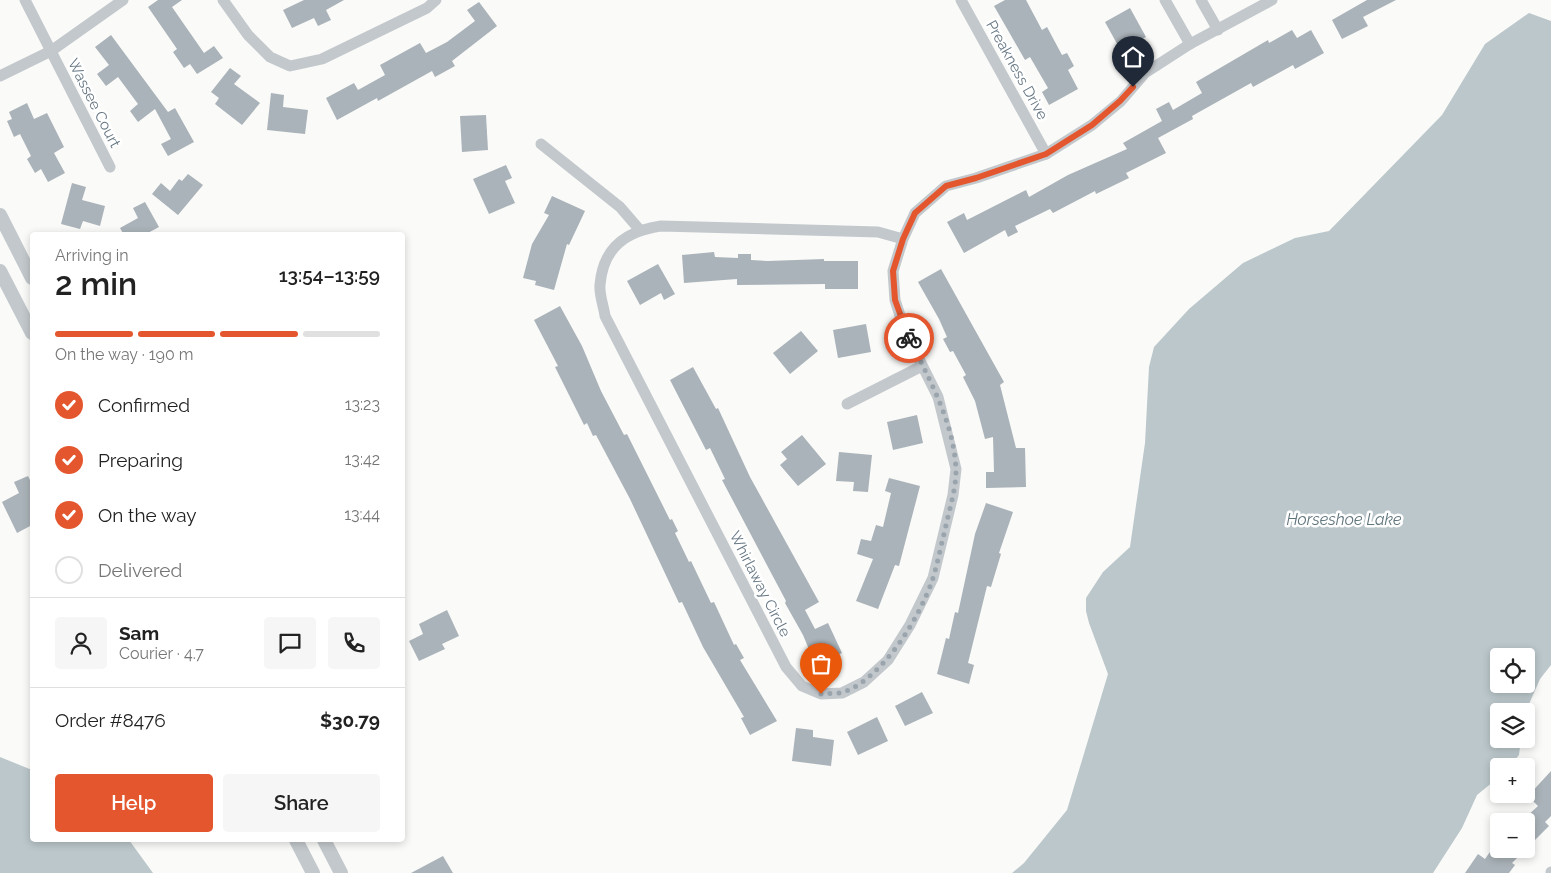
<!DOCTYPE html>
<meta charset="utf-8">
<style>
:root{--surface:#fff;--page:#f6f6f6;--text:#222;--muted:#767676;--line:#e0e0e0;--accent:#e4572e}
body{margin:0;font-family:Raleway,sans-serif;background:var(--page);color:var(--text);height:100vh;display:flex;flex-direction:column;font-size:19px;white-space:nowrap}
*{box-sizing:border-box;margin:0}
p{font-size:16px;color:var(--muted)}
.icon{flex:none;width:28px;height:28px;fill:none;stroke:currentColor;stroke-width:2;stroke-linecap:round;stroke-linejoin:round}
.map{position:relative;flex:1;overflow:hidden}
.side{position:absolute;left:30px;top:232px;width:375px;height:610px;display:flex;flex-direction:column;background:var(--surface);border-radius:5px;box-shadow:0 2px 8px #0003}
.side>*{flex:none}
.controls{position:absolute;left:1490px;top:648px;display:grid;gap:10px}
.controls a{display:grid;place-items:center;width:45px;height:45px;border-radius:5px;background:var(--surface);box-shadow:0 2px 8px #0003;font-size:25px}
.pin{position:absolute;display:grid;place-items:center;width:42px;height:42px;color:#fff;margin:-51px -21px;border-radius:50% 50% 50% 0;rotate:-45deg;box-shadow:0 0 5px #0007}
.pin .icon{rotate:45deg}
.courier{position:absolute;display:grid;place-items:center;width:50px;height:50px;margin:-25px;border:4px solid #e4572e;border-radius:50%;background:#fff;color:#222;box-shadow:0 1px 6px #0007}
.overview em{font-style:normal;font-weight:600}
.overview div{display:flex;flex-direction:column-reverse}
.overview{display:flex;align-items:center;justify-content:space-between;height:85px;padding:0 25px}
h1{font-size:32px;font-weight:600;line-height:38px}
.bar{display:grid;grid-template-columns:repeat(4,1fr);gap:8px 5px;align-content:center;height:60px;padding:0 25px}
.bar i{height:6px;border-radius:4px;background:var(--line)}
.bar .on{background:var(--accent)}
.bar p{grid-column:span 4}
.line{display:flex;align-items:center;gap:12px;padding:0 25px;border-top:1px solid var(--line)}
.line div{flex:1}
.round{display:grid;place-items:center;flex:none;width:52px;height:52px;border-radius:5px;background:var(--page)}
ol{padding:0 25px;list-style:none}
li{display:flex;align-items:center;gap:15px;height:55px}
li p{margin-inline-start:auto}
li .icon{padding:5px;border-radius:50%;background:var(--accent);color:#fff;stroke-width:4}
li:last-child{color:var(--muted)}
li i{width:28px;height:28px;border:2px solid var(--line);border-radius:50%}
.primary-button{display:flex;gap:10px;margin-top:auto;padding:10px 25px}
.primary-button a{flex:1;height:58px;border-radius:5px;background:var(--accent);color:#fff;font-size:20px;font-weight:600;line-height:58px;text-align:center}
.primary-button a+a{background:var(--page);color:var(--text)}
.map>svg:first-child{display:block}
</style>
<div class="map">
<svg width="1551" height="873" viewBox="0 0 1551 873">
<rect width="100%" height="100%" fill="#fafaf8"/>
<g fill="#bbc7cb" fill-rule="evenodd">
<path d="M1529,13L1551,21V665L1540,679L1526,711H1499V739H1521L1519,755L1510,766H1499V777L1477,795L1462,828L1433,873H1012L1024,863L1067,810L1108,674L1089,623L1086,611V598L1103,572L1130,547L1145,443L1149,367L1154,347L1189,309L1243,263L1295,238L1329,231L1442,115L1485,44ZM1499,656H1526V684H1499Z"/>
<path d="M0,757L32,770V840H129L153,873H0Z"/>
</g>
<g fill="#aab3b9">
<path d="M158,0H182L172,7L204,53L214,46L223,58L197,74L190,64L184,68L173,52L177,49L148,7Z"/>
<path d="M304,0H344L326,10L331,20L318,26L314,18L292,28L283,10Z"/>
<path d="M1005,0H1026L1042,30L1047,27L1062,55L1067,53L1074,66L1068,70L1078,89L1049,105L1042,92L1048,88L1030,57L1025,60L994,6Z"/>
<path d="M1367,0H1396L1363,17L1368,26L1342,39L1332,20Z"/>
<path d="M479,2L497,26L452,61L455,66L435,77L432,71L378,101L377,98L337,120L326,98L354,83L358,90L385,75L380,65L420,43L426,53L447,42L475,21L467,10Z"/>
<path d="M1130,8L1146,37L1121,51L1105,22Z"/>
<path d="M1292,30L1297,38L1311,30L1324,53L1295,69L1293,65L1253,87L1251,83L1192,116L1193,119L1158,138L1166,153L1126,173L1129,178L1096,194L1095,191L1053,213L1050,209L1015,226L1018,232L1008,237L1005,230L964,253L947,222L964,213L967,220L1026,190L1029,197L1068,175L1127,149L1123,143L1162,121L1156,109L1169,102L1173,110L1202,93L1196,82L1268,40L1269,43Z"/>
<path d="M111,35L168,112L175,108L194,142L168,156L161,144L171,139L155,109L138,122L130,111L138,104L118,77L106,86L97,74L109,65L95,47Z"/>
<path d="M230,68L241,76L234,84L260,103L242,125L215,104L219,98L211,92Z"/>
<path d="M271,93L284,95L283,107L308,110L305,134L267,130Z"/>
<path d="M27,103L34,119L47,113L64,147L54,153L65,173L48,182L41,169L35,173L27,159L31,156L20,134L14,137L7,121L12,119L9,112Z"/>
<path d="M486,115L488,150L462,152L460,116Z"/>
<path d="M506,165L512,178L505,181L515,203L489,214L473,179Z"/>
<path d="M188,174L203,185L178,215L152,194L161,183L170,191L179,179L182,181Z"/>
<path d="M72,183L86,187L82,200L105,206L100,226L83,221L80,229L61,224Z"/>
<path d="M552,196L585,211L569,245L567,244L554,290L535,285L536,281L523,278L532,244L549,215L544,213Z"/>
<path d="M145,202L159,227L144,235H124L120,228L138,218L133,208Z"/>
<path d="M714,252L715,257L738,258V254H751V260L768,261L824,259V261H858V289H825V284L737,285V279L684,283L682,255Z"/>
<path d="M658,264L675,294L664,300L661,293L640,305L627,281Z"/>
<path d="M941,269L1004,382L1000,385L1016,448H1025L1026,487L986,488V472H994L993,437L985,439L975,401L963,377L966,375L953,351L950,352L943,339L947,337L939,319L918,282Z"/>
<path d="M560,306L582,346L601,391L624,435L627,434L670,520L672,519L678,531L675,533L689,562L691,561L711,603L714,602L734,645L736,644L744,658L740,660L777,721L750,735L741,718L744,717L703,647L682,602L679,603L630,499L596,435L593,436L587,423L584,425L555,367L558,366L534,320Z"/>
<path d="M866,324L871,352L838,358L833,330Z"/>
<path d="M801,331L818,351L790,374L773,353Z"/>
<path d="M693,367L716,409L718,408L750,477L819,602L805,610L815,629L828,623L842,653L816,666L803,635L785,603L786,601L722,480L725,479L710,448L706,450L670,380Z"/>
<path d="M917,415L923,443L893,450L887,422Z"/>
<path d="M802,435L826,464L798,486L780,465L787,459L781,452Z"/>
<path d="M839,452L872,455L868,492L853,491L854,482L836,481Z"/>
<path d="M28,476L32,484V525L17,533L2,502L19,493L14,482Z"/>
<path d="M889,478L920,486L899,566L895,565L878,609L856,601L873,559L857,554L861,539L871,541L876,525L883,527L891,493L885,491Z"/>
<path d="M986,503L1013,512L999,553L1001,554L991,587L987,586L968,663L974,665L969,684L937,674L946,638L949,639L955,612L958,613L975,534Z"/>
<path d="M447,610L459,636L442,644L445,649L419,661L409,641L423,634L419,624Z"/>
<path d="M922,692L933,713L905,726L895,706Z"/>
<path d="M877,717L888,741L858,755L847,732Z"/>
<path d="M796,728L813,730V737L834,740L831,766L792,761Z"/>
<path d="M1551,771V816L1545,822L1549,826L1512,863L1515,865L1509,873H1465L1478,854L1485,859L1492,849H1526V817L1538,806L1528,796Z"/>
<path d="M443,856L453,873H411Z"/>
</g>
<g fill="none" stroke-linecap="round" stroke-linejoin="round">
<g stroke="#c3c8cc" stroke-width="11">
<path d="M25,0L110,167"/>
<path d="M223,0L248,35L270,57L290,66L322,59L427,8L436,0"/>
<path d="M961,0L1046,154"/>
<path d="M1165,0L1190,44"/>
<path d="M1201,0L1218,30"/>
<path d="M0,76L51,51L123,0"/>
<path d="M541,144L620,207L639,229"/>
<path d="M903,239L878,232L661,226C626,231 603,247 600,285C599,295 604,307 605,316L786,667L802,686L821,694L842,693L864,682L888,660L910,625L933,578L953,495L956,469L938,397L905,331L895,300L893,271L903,239L915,213L946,186L976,178L1046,154L1092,125L1121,101L1145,73L1190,44L1272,0"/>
<path d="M847,404L922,366"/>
<path d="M1551,873V872"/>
</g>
<g stroke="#c3c8cc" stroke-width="14">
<path d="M0,215L32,278"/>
<path d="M0,271L32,333"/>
<path d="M296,840L313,873"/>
<path d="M324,840L341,873"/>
</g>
</g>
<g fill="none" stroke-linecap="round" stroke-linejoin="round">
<path stroke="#99a4ac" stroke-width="5" stroke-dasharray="0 9" d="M821,694C828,693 837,694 844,692C884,677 920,617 933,578C938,562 941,545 945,530C949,510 956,490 956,470C954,422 929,379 909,338"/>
<path stroke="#e4572e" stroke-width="6" d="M909,338L895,300L893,271L903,239L915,213L946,186L976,178L1046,154L1092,125L1120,101L1133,87"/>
</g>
<g text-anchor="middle" stroke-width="5" stroke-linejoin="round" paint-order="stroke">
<g font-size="15" fill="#657683" stroke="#fff">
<text transform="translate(1017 70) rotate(61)" y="5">Preakness Drive</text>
<text transform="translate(94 103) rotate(63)" y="5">Wassee Court</text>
<text transform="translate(760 584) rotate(63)" y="5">Whirlaway Circle</text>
</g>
<g font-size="16" font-style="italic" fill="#60757c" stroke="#fff">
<text x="1344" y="525">Horseshoe Lake</text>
</g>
</g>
</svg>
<div class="controls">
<a><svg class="icon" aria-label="locate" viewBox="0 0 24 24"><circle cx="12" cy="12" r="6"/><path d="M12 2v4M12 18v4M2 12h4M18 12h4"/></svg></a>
<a><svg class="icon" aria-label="layers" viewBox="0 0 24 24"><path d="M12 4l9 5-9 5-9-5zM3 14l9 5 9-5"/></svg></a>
<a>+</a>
<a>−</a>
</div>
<div class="pin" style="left:821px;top:694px;background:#ea580c"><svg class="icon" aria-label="bag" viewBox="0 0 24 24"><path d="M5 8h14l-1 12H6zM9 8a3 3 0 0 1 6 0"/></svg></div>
<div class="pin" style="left:1133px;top:87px;background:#1f2937"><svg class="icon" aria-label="home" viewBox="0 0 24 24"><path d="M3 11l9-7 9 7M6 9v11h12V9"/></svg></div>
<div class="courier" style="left:909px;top:338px"><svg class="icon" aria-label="bike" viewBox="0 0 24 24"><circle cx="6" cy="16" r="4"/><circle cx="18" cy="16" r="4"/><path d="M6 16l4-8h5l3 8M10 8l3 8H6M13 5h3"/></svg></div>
<section class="side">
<div class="overview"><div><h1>2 min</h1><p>Arriving in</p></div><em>13:54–13:59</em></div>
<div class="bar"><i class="on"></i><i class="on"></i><i class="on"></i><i></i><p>On the way · 190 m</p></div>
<ol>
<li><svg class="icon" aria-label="check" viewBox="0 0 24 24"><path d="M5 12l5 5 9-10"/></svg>Confirmed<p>13:23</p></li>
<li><svg class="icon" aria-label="check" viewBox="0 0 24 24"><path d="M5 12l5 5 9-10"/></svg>Preparing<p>13:42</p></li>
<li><svg class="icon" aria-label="check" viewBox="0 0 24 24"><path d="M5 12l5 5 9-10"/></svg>On the way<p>13:44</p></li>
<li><i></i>Delivered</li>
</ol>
<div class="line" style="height:90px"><a class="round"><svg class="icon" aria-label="person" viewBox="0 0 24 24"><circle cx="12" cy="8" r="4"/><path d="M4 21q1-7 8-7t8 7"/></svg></a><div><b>Sam</b><p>Courier · 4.7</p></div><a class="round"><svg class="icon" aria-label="chat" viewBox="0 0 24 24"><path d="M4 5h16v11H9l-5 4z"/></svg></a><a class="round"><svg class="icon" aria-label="phone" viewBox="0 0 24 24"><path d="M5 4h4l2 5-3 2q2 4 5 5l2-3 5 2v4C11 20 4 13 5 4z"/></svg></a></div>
<div class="line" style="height:65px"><div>Order #8476</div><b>$30.79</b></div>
<div class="primary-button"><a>Help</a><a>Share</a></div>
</section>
</div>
